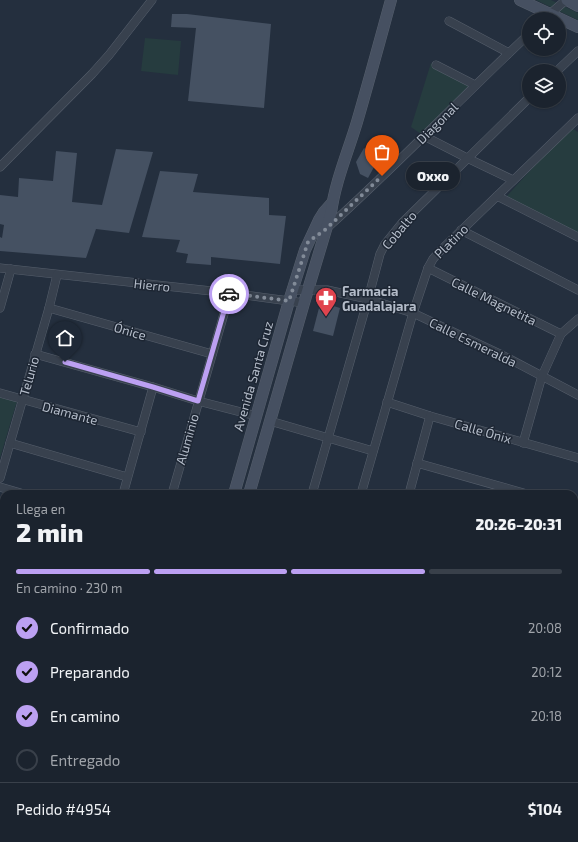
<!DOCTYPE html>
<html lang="es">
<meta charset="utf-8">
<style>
:root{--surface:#1b232e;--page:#242b36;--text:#f1f3f6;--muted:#a0a4aa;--line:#39404a;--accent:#bca0f2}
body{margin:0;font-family:"Exo 2",sans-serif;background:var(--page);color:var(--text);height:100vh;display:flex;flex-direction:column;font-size:15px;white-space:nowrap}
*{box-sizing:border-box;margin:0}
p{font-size:13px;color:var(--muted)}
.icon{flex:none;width:22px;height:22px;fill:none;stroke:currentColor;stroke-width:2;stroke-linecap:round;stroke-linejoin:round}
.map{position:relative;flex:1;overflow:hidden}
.sheet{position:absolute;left:0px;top:490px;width:578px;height:352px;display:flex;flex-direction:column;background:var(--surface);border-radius:12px 12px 0 0;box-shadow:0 1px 3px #0004,0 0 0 1px var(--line)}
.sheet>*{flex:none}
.tools{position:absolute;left:522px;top:12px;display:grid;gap:8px}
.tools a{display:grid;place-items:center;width:44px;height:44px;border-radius:50%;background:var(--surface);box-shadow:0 1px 3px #0004,0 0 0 1px var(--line);font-size:20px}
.pin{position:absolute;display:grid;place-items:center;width:34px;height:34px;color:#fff;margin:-41px -17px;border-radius:50% 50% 50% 0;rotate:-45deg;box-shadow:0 0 4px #0007}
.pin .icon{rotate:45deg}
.courier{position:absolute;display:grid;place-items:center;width:40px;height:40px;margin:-20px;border:3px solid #bca0f2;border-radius:50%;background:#fff;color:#222;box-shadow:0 1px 5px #0007}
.bubble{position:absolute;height:28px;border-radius:14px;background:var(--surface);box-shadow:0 1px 3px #0004,0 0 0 1px var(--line);font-size:13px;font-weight:800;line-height:28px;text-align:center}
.summary em{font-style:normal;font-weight:800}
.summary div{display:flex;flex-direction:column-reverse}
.summary{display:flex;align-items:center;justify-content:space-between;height:68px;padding:0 16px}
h1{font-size:26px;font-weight:800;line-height:30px}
.bar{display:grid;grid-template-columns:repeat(4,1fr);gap:6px 4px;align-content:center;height:48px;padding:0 16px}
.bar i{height:5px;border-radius:3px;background:var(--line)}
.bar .selected{background:var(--accent)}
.bar p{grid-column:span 4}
.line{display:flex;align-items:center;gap:10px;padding:0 16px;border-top:1px solid var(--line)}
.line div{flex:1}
ol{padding:0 16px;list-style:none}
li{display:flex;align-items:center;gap:12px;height:44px}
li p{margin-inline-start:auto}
li .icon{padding:4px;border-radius:50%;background:var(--accent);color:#111;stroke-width:4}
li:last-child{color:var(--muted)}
li i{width:22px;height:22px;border:2px solid var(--line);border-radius:50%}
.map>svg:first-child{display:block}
</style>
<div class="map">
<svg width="578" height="842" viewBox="0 0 578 842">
<rect width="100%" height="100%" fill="#242f3e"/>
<g fill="#263c3f">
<path d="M536,0H551L578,13V20Z"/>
<path d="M145,38L181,41L178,75L141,71Z"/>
<path d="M431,63L475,85L424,136L411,127Z"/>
<path d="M570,127L578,132V233L506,197Z"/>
<path d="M0,396L17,401L0,458Z"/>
</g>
<g fill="#455162">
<path d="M172,14H187L271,24L264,108L188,101L196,28L171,27Z"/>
<path d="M364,148L379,158L368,178L360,174L356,162Z"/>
<path d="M116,149L153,152L129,233L96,229L86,258L0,251V237L2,238L4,225L0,224V195L18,197L19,178L53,181L56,151L77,153L72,202L102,205Z"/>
<path d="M160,171L198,174L193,192L269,198V215L286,216L280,264L211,257V265L186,263L188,254L176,252L180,240L142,237Z"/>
<path d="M327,304L340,308L333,336L313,331L319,308Z"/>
</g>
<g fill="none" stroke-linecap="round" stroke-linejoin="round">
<g stroke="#565f6c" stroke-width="9">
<g id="street">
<path d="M544,19L566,0"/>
<path d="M449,21L509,53"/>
<path d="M436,65L475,85"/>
<path d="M557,71L578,51"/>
<path d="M424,136L467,158L513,180"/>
<path d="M0,167L92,74L109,55L152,0"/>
<path d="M497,196L578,237"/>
<path d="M326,229C396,166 461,98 529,34"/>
<path d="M461,230L578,290"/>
<path d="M0,268L230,293L304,303"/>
<path d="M428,268L561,334"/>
<path d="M293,290H327L368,299L413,313L500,354L578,395"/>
<path d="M0,308L11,269"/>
<path d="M49,308L212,354"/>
<path d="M35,354L153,387L198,401L256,416"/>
<path d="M0,393L141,432"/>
<path d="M387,402L430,416L578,458"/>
<path d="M270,421L373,451"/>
<path d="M10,443L127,477"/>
<path d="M523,443L542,376L561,334L578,319"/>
<path d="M417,463L527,494"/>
<path d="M0,478L49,308L57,275"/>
<path d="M0,487L24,494"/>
<path d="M123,494L153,387"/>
<path d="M172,494L230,293"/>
<path d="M312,494L368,299L380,254L385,244L402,223L529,98"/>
<path d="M361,494L413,313L428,268L433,259L439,252L578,118"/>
<path d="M409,494L430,416"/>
<path d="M574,507L578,508"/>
<path d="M0,535L4,536"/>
<path d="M574,556L578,557"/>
<path d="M0,578L4,577"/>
<path d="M574,604L578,605"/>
<path d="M0,627L4,626"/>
<path d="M574,650L578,651"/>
<path d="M0,676L4,675"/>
<path d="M574,688L578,687"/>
<path d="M0,724L4,723"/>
<path d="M0,839L11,842"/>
<path d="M26,842L27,838"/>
<path d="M74,842L75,838"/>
</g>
</g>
<g stroke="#565f6c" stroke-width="12">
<g id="secondary">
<path d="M520,0L578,27"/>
<path d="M567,0L578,6"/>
<path d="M234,494L289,301L305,250L319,220L324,212L332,203"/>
<path d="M249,494L304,303L331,213C335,182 348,152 357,122C369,81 380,40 391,0"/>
<path d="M135,842L136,838"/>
<path d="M151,842L152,838"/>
</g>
</g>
<use href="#street" stroke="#38414e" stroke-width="8"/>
<use href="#secondary" stroke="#465061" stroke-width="11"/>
</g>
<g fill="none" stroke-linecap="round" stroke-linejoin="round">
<path stroke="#828b98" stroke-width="4" stroke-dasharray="0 7.2" d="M229,294L230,293L289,301L308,242L326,229L382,176"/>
<path stroke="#bca0f2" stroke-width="5" d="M65,362L153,387L198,401L229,294"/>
</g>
<defs>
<g id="pharmacy-pin" transform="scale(1.15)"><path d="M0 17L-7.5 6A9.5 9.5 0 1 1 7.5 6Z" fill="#e0444e" stroke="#1d2633"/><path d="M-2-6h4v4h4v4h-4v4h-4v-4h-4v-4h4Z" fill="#fff"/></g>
</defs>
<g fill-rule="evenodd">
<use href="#pharmacy-pin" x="326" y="298"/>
</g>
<g text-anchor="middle" stroke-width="3" stroke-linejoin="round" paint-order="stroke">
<g font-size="13" fill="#b4bcc9" stroke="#1d2633">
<text transform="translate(437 123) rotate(-45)" y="5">Diagonal</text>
<text transform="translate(399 230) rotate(-50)" y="5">Cobalto</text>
<text transform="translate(451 241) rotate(-45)" y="5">Platino</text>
<text transform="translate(152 285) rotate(6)" y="5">Hierro</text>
<text transform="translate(494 301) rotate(26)" y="5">Calle Magnetita</text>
<text transform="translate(130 331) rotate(16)" y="5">Ónice</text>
<text transform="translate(473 342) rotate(26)" y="5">Calle Esmeralda</text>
<text transform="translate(29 376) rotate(-74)" y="5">Telurio</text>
<text transform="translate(253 376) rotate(-74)" y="5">Avenida Santa Cruz</text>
<text transform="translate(70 413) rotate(15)" y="5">Diamante</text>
<text transform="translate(483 431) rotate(16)" y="5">Calle Ónix</text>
<text transform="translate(187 439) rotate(-74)" y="5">Aluminio</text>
</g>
<g font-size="13" font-weight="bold" fill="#b4bcc9" stroke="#1d2633" text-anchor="start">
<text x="342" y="296">Farmacia<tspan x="342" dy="15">Guadalajara</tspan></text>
</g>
</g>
</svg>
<div class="tools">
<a><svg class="icon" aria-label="locate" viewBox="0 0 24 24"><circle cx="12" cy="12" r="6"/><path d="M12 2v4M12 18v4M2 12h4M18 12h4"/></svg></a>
<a><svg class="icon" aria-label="layers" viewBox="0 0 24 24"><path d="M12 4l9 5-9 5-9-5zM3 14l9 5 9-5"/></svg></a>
</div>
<div class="pin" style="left:382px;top:176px;background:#ea580c"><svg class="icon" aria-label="bag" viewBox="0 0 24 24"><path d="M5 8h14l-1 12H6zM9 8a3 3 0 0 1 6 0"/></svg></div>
<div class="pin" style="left:65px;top:362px;background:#1f2937"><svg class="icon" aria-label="home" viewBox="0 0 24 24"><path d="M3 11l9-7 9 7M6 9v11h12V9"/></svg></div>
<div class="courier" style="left:229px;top:294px"><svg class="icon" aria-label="car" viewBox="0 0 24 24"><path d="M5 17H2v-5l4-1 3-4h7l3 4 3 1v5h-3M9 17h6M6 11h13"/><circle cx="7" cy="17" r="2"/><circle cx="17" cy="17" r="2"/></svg></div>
<div class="bubble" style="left:406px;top:162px;width:54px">Oxxo</div>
<section class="sheet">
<div class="summary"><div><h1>2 min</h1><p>Llega en</p></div><em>20:26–20:31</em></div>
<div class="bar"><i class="selected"></i><i class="selected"></i><i class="selected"></i><i></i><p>En camino · 230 m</p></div>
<ol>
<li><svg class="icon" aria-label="check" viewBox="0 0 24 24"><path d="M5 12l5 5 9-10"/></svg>Confirmado<p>20:08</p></li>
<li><svg class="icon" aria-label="check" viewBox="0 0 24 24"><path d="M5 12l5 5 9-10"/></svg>Preparando<p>20:12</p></li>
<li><svg class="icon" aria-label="check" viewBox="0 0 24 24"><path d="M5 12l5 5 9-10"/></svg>En camino<p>20:18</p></li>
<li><i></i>Entregado</li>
</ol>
<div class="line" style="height:52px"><div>Pedido #4954</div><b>$104</b></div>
</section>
</div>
